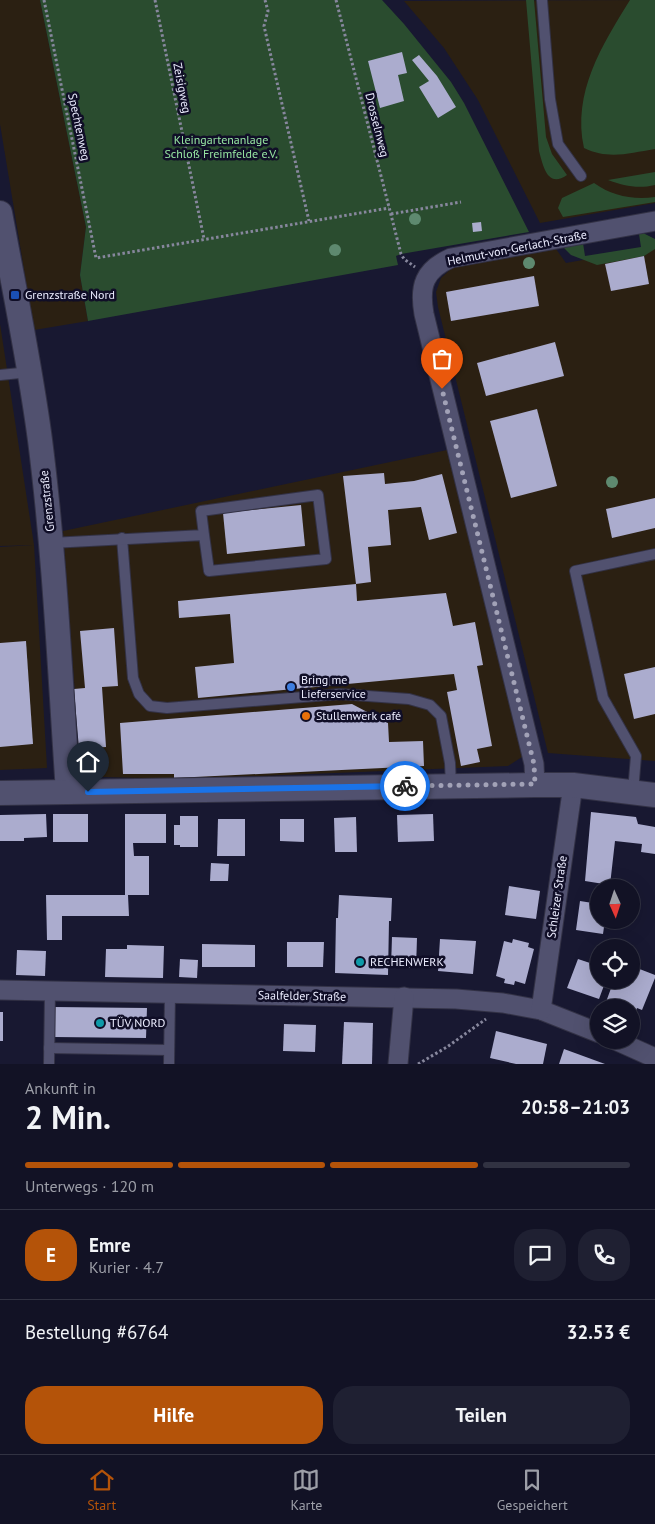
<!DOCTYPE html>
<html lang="de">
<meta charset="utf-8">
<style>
:root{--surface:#121225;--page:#1f2032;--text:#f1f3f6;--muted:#9c9ea7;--line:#313242;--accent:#b45309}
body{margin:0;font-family:"PT Sans",sans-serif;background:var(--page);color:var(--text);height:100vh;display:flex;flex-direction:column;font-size:19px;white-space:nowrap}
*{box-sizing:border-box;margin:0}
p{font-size:16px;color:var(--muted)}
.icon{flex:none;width:28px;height:28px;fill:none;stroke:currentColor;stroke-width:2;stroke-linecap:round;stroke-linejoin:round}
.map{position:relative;height:1064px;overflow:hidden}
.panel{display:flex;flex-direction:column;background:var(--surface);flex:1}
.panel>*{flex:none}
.needle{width:32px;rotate:177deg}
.fabs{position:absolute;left:590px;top:879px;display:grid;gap:10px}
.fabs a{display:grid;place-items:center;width:50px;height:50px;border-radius:50%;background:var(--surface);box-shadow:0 5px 20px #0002,0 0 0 1px var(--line);font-size:25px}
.pin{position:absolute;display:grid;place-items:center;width:42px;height:42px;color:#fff;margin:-51px -21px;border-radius:50% 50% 50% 0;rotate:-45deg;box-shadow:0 0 5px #0007}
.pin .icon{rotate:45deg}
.courier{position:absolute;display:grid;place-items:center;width:50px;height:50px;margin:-25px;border:4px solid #1a73e8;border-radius:50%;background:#fff;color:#222;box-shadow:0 1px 6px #0007}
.summary em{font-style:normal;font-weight:800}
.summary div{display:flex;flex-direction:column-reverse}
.summary{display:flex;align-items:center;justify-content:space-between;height:85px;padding:0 25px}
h1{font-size:32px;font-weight:800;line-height:38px}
.bar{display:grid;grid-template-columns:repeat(4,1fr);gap:8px 5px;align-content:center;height:60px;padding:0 25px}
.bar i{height:6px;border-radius:4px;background:var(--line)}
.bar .on{background:var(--accent)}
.bar p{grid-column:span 4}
.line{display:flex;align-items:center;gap:12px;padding:0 25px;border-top:1px solid var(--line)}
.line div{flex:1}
.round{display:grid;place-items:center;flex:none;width:52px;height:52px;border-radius:20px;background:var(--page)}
.cta{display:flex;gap:10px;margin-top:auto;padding:10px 25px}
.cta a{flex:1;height:58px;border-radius:20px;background:var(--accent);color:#fff;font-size:20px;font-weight:800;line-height:58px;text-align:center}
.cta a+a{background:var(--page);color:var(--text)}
.dock{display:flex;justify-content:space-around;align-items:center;height:70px;border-top:1px solid var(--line);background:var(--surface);font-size:14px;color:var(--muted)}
.dock a{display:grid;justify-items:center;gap:2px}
.dock .on{color:var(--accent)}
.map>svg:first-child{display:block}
</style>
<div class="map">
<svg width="655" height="1064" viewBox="0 0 655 1064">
<rect width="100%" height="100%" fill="#181831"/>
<g fill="#2b2012">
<path d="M0,0H40L86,227L80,275L88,321L34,330L0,124Z"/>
<path d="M655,0V203L540,223L478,100L444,48L404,1Z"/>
<path d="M655,247V761L548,753L438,307L436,292L441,278L454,266L556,249L566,263Z"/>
<path d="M0,324L34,545L0,546Z"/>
<path d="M447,450L525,755L508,766L184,779L102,777L95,776L84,768L80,762L63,531Z"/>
<path d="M34,545L47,768L0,770V547Z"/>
</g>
<g fill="#2a4c2f">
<path d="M40,0H382L404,24L451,82L464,103L529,232L401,254L396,256L398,265L88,321L80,275L86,227Z"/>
<path d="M526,0H534L546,137L552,154L567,175C547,189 543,165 539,151Z"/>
<path d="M630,0H655V149C629,153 609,160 584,148C572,93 602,45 630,0Z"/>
<path d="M655,172V185C638,189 624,186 608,180Z"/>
<path d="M594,183C612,196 633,200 655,197V202L563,217L558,208L562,198Z"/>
<path d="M643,233L655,239V249L644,256L597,265L571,255L563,247L583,243L585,256L641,247L639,234Z"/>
</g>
<g fill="#abacce">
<path d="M402,52L407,73L398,75L404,101L380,108L368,61Z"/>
<path d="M419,55L437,76L456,107L438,118L419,87L429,81L412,60Z"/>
<path d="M481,222L482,231L473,232L472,223Z"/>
<path d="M644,256L649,284L611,291L605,264Z"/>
<path d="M534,276L539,306L451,321L446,292Z"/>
<path d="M555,342L564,376L486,396L477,363Z"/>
<path d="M537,409L557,486L511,498L490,421Z"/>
<path d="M384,473L385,484L414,481L442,474L457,533L429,540L421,507L388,510L391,545L368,547L371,582L356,584L343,476Z"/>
<path d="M655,498V528L612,538L606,509Z"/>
<path d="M301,505L305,546L227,554L223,513Z"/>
<path d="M356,584L357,601L446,593L453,626L475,622L483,665L477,666L492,746L477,749L480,762L461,766L447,692L457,690L454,674L198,698L195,667L234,663L230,614L179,618L178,601Z"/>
<path d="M114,628L118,686L102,687L106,747L79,749L74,689L85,688L80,631Z"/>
<path d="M26,641L33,744L0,747V643Z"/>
<path d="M655,667V714L634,719L624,674Z"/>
<path d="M352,704L388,723L389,742L423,741L424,766L174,778V774H123L120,723Z"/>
<path d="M591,812L636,817L638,824L655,827V854L641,852L642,844L615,841L610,885L585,881Z"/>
<path d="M46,814L47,837L24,838V841H0V815Z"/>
<rect x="53" y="814" width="35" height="28"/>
<path d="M125,814H166V843H133L134,856H149V895H128L129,916H62V940H47L46,895H125Z"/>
<path d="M433,814L434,841L398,842L397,815Z"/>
<path d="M180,816H198V847H180V845H174V825H180Z"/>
<path d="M356,817L357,852H335L334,818Z"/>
<path d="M218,819H245V856H217Z"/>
<path d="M280,819H304V842L280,841Z"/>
<path d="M211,863L229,864L228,881H210Z"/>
<path d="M509,886L540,891L536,919L505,915Z"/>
<path d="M339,895L392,898L391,921H389L388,975L335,973L336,918H338Z"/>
<path d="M580,901L599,904V920H605L603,934L576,930Z"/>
<path d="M392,937L417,938L416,968L391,967Z"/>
<path d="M440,939L476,941L473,974L438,971Z"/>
<path d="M513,939L529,943L528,947L534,949L525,984L515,981L514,985L504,983L505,979L496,976L504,941L512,943Z"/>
<path d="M287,942H324L323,967H287Z"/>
<path d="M202,944L255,945V967H202Z"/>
<path d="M127,945L164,946L163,978L105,977L106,949H127Z"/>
<path d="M17,950L46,951L45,976L16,975Z"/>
<path d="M180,959L198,960L197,978L179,977Z"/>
<path d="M578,959L599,966V980H606L599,999L567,988Z"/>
<path d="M637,968L655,975V978L642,1010L637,1008L634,1017L631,1015V1008H616V1006L606,1002L614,980H632Z"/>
<path d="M54,1007L147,1008L146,1038L54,1037Z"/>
<rect x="0" y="1012" width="3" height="29"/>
<path d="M344,1022L373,1023L372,1064H342Z"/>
<path d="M284,1024L316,1025L315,1052L283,1051Z"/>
<path d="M496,1031L547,1044L543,1064H516L490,1058Z"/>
<path d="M564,1049L605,1064H559Z"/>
</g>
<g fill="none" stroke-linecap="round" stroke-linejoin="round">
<g stroke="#333246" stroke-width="12">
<g id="service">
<path d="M542,0L550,99L558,144L581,176"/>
<path d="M0,375L30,372"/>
<path d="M122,538L133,678L139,694L150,706L167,708L340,694L409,699L430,705L441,716L450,763L451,786"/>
<path d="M51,543L204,535L209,571L326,559L318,495L201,511L204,535"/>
<path d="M633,792L636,756L603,698L575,571L655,554"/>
<path d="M49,1048L169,1050"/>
<path d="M49,1064L50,991"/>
<path d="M169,1064L170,993"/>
</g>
</g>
<g stroke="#333246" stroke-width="21">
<g id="minor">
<path d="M535,785L534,764L424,314C419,286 424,270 451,258L655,221"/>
<path d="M0,990L456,999L503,1003L541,1010L599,1033"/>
<path d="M541,1010L573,785"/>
<path d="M615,1040L655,1058"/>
<path d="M398,1064L404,997"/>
</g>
</g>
<g stroke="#333246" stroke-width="26">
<g id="tertiary">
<path d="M0,213C14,288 30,364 40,440C55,557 60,675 68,792"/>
<path d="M0,793L535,785H573L655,795"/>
</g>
</g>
<g stroke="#87879d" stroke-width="3" stroke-dasharray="2.5 2.5" stroke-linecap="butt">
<path d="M44,0L96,258L389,208"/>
<path d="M155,0L204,239"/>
<path d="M265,0L268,11L264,26L309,221"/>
<path d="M336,0L401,254L404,259L415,267"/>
<path d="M391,214L461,202"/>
<path d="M418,1064L447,1047L486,1019"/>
</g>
<use href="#service" stroke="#51516f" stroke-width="10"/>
<use href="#minor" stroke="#51516f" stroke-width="19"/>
<use href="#tertiary" stroke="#51516f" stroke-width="24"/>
</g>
<g fill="#5e896f">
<circle cx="415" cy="219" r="6"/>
<circle cx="335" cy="250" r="6"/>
<circle cx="529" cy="263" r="6"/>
<circle cx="456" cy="354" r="6"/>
<circle cx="612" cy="482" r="6"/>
</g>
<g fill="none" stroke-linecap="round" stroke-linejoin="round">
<path stroke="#a2a2b7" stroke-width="5" stroke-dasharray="0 9" d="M405,786L535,784L534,764L442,389"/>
<path stroke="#1a73e8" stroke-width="6" d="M88,792L405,786"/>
</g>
<rect fill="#1a4fb4" stroke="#100e27" stroke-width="2" x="10" y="290" width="10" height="10" rx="2.5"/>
<circle fill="#3f7fe0" stroke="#100e27" stroke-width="2" cx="291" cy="687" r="5"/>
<circle fill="#e8710a" stroke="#100e27" stroke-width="2" cx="306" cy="716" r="5"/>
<g fill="#0f9aa8" stroke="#100e27" stroke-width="2">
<circle cx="360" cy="962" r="5"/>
<circle cx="100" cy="1023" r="5"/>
</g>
<g text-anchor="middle" stroke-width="5" stroke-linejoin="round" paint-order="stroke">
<g font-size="12" fill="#ecedff" stroke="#100e27">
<text transform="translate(182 88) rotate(79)" y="4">Zeisigweg</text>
<text transform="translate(377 125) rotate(76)" y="4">Drosselnweg</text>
<text transform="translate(79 127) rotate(78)" y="4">Spechtenweg</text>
<text transform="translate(517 248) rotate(-11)" y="4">Helmut-von-Gerlach-Straße</text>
<text transform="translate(47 501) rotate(-96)" y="4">Grenzstraße</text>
<text transform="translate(557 897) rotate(-82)" y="4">Schleizer Straße</text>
<text transform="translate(302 996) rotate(1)" y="4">Saalfelder Straße</text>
</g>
<g font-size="12" fill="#97e6a2" stroke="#100e27">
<text x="221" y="144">Kleingartenanlage<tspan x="221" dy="14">Schloß Freimfelde e.V.</tspan></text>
</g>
<g font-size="12" fill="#ecedff" stroke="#100e27" text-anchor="start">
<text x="25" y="299">Grenzstraße Nord</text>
<text x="301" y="684">Bring me<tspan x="301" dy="14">Lieferservice</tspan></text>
<text x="316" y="720">Stullenwerk café</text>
<text x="370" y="966">RECHENWERK</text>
<text x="110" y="1027">TÜV NORD</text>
</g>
</g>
</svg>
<div class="fabs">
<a><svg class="needle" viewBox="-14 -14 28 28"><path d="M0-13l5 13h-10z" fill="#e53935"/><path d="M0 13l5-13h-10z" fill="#9c9ea7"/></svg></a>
<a><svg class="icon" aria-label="locate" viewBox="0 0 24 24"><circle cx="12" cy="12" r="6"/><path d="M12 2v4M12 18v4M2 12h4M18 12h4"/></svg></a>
<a><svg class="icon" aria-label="layers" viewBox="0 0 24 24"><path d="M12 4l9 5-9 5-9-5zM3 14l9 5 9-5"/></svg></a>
</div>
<div class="pin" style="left:442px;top:389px;background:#ea580c"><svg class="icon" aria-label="bag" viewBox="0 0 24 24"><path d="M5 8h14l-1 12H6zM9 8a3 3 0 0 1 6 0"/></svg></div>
<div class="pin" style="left:88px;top:792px;background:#1f2937"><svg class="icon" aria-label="home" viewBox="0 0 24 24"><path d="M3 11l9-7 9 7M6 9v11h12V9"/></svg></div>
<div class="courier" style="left:405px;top:786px"><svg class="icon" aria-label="bike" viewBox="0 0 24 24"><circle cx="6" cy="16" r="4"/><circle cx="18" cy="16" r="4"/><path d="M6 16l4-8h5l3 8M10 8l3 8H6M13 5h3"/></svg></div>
</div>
<section class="panel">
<div class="summary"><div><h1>2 Min.</h1><p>Ankunft in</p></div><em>20:58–21:03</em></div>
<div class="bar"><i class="on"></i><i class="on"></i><i class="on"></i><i></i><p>Unterwegs · 120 m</p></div>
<div class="line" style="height:90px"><b class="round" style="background:var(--accent);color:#fff">E</b><div><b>Emre</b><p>Kurier · 4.7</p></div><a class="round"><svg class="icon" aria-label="chat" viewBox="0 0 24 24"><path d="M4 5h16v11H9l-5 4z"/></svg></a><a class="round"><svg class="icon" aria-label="phone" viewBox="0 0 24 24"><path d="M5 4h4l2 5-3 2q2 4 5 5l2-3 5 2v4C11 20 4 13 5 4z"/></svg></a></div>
<div class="line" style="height:65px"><div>Bestellung #6764</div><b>32.53 €</b></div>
<div class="cta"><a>Hilfe</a><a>Teilen</a></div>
</section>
<nav class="dock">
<a class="on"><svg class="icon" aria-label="home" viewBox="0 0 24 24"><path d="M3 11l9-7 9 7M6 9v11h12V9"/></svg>Start</a>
<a><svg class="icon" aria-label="map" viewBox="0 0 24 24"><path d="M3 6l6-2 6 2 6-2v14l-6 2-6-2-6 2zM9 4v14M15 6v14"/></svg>Karte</a>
<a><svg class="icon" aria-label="saved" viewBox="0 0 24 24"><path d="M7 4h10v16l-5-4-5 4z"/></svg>Gespeichert</a>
</nav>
